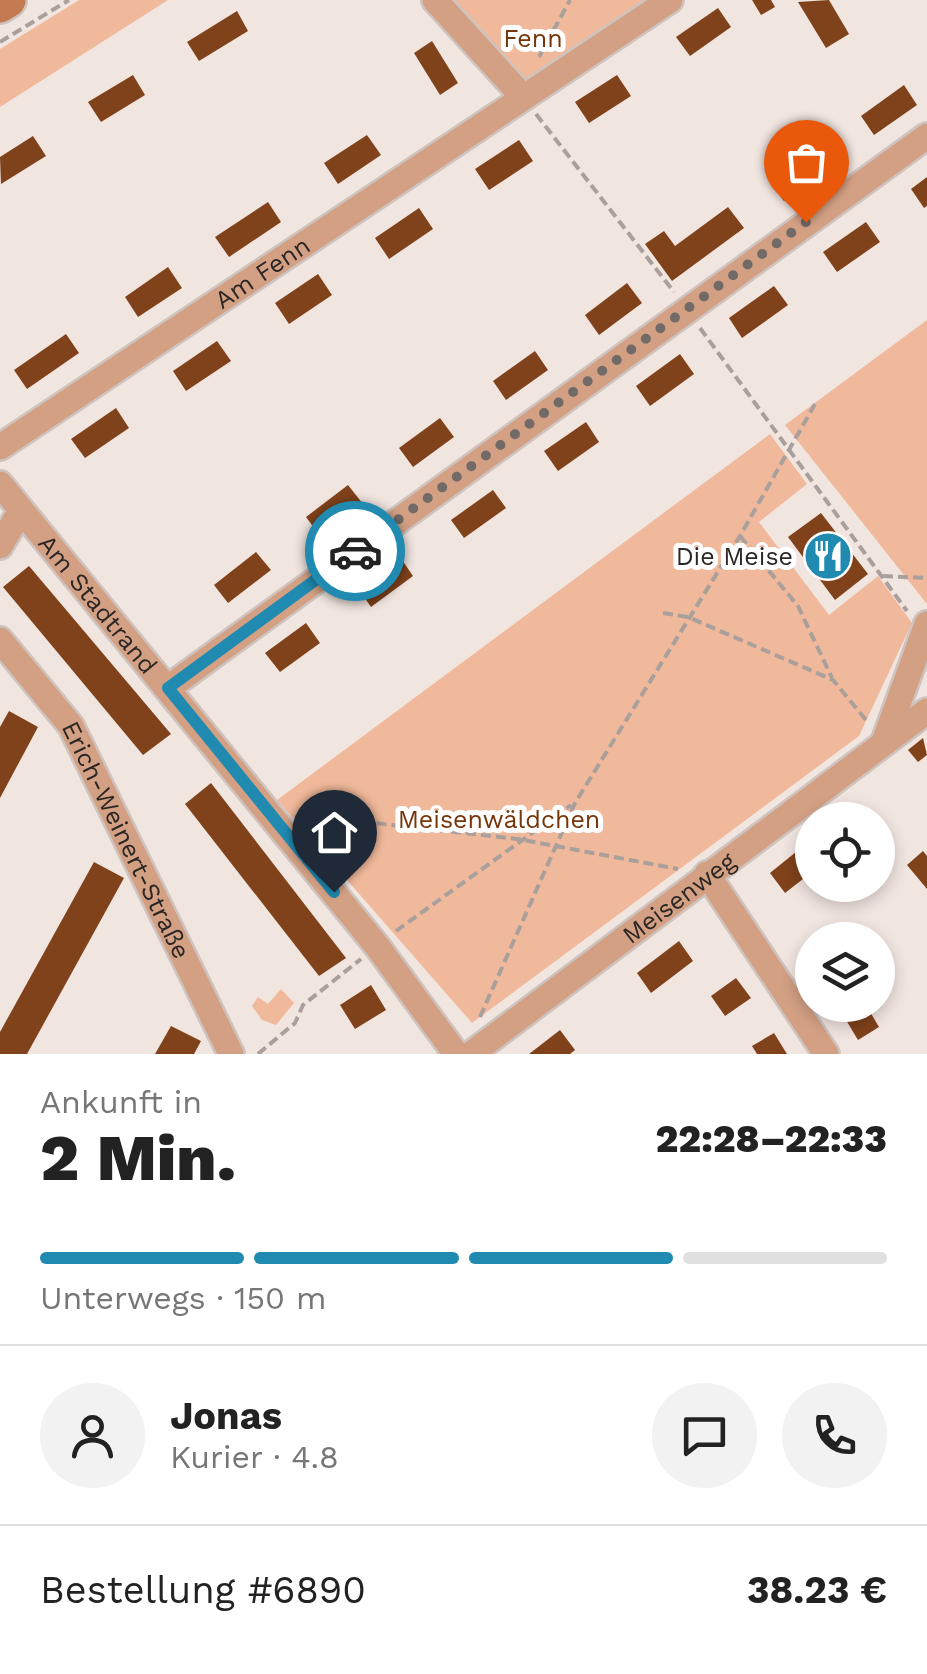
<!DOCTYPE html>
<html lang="de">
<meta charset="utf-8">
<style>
:root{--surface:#fff;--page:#f2f2f2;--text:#222;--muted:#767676;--line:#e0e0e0;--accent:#208ab1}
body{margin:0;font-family:"Work Sans",sans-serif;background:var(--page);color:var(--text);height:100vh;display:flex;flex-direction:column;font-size:38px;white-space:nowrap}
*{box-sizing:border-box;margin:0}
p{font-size:32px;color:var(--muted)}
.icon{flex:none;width:55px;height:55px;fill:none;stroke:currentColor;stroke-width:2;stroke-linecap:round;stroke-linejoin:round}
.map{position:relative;height:1054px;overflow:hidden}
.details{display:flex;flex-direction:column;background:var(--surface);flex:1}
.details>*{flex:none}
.tools{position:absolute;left:795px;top:802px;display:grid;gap:20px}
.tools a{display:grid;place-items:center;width:100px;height:100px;border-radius:50%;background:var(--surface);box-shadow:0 5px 15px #0003;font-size:50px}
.pin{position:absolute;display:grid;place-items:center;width:85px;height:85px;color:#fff;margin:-102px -42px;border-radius:50% 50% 50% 0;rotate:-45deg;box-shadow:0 0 10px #0007}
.pin .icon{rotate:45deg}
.courier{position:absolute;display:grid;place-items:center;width:100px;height:100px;margin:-50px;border:8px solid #208ab1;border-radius:50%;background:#fff;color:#222;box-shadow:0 2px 12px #0007}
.headline em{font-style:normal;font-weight:800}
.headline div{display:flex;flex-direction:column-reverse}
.headline{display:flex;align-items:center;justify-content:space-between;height:170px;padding:0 40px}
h1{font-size:65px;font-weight:800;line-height:75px}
.bar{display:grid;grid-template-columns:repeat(4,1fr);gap:15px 10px;align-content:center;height:120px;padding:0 40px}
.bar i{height:12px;border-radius:8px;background:var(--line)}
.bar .selected{background:var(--accent)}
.bar p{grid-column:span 4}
.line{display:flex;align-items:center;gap:25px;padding:0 40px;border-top:2px solid var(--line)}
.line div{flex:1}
.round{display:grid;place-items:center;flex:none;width:105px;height:105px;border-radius:52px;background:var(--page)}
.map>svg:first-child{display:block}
</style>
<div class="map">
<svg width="927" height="1054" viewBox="0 0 927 1054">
<rect width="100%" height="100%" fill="#f1e5e0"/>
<g fill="#f1b99b">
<path d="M79,0H168L0,107V49Z"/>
<path d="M447,0H658L525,89Z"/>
<path d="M927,320V604L785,425Z"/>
<path d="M770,434L807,484L759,522L829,615L878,576L912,623L859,736L472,1023L277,800Z"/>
<path d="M281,989L294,1003L276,1025L262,1020L252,1006L258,997L268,1004Z"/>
</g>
<g fill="#80421b">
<path d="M752,0H771L775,7L761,15Z"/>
<path d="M829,0L849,34L826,48L798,2Z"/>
<path d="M718,8L731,27L690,56L676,37Z"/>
<path d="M237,11L248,31L199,61L187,42Z"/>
<path d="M432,41L458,83L440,95L414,53Z"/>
<path d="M133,75L145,95L101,122L88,102Z"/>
<path d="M617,75L631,96L589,123L575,102Z"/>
<path d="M904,85L917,105L874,135L861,116Z"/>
<path d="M367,135L381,155L338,184L324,163Z"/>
<path d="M33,136L46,156L1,184L0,157Z"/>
<path d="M519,140L533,161L489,190L475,169Z"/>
<path d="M814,153L827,171L784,201L771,183Z"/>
<path d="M927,177V206L924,208L911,189Z"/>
<path d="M268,202L281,222L229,257L215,237Z"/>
<path d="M728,207L744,228L672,281L645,244L664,231L675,246Z"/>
<path d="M419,208L433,229L389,259L375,238Z"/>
<path d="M866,222L880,242L837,272L823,252Z"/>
<path d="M168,267L182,288L138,317L125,297Z"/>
<path d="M318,274L332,295L289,324L275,303Z"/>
<path d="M627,283L642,303L599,335L585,315Z"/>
<path d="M774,286L788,305L742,338L729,318Z"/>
<path d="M66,334L79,353L27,389L14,370Z"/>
<path d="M217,341L231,361L186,391L173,371Z"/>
<path d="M535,351L548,370L506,400L493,381Z"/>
<path d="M680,354L694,374L650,406L636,386Z"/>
<path d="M116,408L129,428L85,458L71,439Z"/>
<path d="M440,418L454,437L413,467L399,448Z"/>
<path d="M586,422L599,442L558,471L544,451Z"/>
<path d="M348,485L363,504L320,536L306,517Z"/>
<path d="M493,490L506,508L464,538L451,520Z"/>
<path d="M821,513L868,574L835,600L788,537Z"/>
<path d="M256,552L271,570L228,603L214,585Z"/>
<path d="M400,557L413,576L371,607L358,588Z"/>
<path d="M29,566L171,734L143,755L3,587Z"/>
<path d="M306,623L320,643L280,672L265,653Z"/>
<path d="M9,711L38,727L0,798V727Z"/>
<path d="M923,738L927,755L918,762L908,750Z"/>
<path d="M211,783L346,958L319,976L185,804Z"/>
<path d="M812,839V872L785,893L770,873Z"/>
<path d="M923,851L927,856V889L907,865Z"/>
<path d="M94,862L124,878L27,1054H0V1032Z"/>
<path d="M679,941L693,961L651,993L637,973Z"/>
<path d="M736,978L751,998L725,1016L711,996Z"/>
<path d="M371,985L386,1010L355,1029L340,1005Z"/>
<path d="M837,1005H866L879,1027L858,1040Z"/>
<path d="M171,1026L201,1041L194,1054H155Z"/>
<path d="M560,1030L575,1050L570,1054H529Z"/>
<path d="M774,1033L787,1054H757L752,1046Z"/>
</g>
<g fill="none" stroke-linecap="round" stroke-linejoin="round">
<g stroke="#cec3be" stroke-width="30">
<g id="street">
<path d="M435,0L523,97"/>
<path id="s1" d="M0,447L670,0"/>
<path id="s2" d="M0,484L377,946L456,1054"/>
<path d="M0,546L20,512"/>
<path id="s3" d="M0,640L71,726L231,1054"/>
<path d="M168,688L927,136"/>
<path d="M884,742L927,624"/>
<path d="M707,874L826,1054"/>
<path id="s4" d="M471,1054L927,711"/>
</g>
</g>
<g stroke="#cec3be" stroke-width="40">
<path id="secondary" d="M0,5L8,0"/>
</g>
<g stroke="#a99f9b" stroke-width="4" stroke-dasharray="10 5" stroke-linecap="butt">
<path d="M0,42L69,0"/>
<path d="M539,57L570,0"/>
<path d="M536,114L674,292"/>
<path d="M700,328L907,611"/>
<path d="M740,536L798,606L832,678"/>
<path d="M883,576L927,578"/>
<path d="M663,613L688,617L833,680L866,720"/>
<path d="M302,815L518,839L678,869"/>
<path d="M396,931L571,805"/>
<path d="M480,1017L575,803L740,536L815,404"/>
<path d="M258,1054L295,1023L303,1005L361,959"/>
</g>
<use href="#street" stroke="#d3a084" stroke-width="25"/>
<use href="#secondary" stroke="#c57b51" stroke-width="35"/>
</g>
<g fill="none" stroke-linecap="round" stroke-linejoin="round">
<path stroke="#716a66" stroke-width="10" stroke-dasharray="0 18" d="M355,551L806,222"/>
<path stroke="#208ab1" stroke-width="12" d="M334,892L168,688L355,551"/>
</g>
<defs>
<g id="restaurant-disc" transform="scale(2.5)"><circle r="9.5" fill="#208ab1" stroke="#fff"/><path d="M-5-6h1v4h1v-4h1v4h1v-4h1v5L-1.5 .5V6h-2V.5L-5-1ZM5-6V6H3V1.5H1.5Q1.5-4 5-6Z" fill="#fff"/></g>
</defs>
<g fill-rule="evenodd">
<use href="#restaurant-disc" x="828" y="556"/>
</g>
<g text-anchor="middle" stroke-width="10" stroke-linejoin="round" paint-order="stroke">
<g font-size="25" fill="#763508" stroke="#fff">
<text x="533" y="47">Fenn</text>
<text x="499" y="828">Meisenwäldchen</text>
</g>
<g font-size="25" fill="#2c2725" stroke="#fff">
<text dy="9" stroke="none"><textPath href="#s1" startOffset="315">Am Fenn</textPath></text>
<text dy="9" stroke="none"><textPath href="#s2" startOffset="155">Am Stadtrand</textPath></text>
<text dy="9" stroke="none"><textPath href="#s3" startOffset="238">Erich-Weinert-Straße</textPath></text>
<text dy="9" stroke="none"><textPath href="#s4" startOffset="260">Meisenweg</textPath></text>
</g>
<g font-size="25" fill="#2c2725" stroke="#fff" text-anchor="end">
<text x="793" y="565">Die Meise</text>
</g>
</g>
</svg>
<div class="tools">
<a><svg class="icon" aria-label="locate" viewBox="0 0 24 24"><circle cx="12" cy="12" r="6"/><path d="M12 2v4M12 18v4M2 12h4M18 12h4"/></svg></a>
<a><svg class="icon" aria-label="layers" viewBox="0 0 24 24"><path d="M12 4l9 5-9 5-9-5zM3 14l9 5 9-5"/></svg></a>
</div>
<div class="pin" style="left:806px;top:222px;background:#ea580c"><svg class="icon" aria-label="bag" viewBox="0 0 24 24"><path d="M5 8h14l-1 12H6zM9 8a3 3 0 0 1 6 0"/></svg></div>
<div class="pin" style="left:334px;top:892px;background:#1f2937"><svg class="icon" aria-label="home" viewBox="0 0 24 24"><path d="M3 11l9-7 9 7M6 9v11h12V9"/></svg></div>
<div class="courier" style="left:355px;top:551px"><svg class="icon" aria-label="car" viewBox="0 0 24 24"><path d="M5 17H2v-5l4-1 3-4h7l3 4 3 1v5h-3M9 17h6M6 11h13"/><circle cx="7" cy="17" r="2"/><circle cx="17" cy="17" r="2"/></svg></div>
</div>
<section class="details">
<div class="headline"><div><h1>2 Min.</h1><p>Ankunft in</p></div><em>22:28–22:33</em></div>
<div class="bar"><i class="selected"></i><i class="selected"></i><i class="selected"></i><i></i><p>Unterwegs · 150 m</p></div>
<div class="line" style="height:180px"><a class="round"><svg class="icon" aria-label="person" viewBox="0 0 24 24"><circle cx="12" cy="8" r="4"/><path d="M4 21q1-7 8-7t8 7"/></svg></a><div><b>Jonas</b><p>Kurier · 4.8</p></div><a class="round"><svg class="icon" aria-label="chat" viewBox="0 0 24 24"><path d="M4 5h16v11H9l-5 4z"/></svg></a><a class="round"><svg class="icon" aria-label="phone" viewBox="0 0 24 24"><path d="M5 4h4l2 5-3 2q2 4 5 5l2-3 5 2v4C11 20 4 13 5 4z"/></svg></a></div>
<div class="line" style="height:130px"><div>Bestellung #6890</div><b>38.23 €</b></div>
</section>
